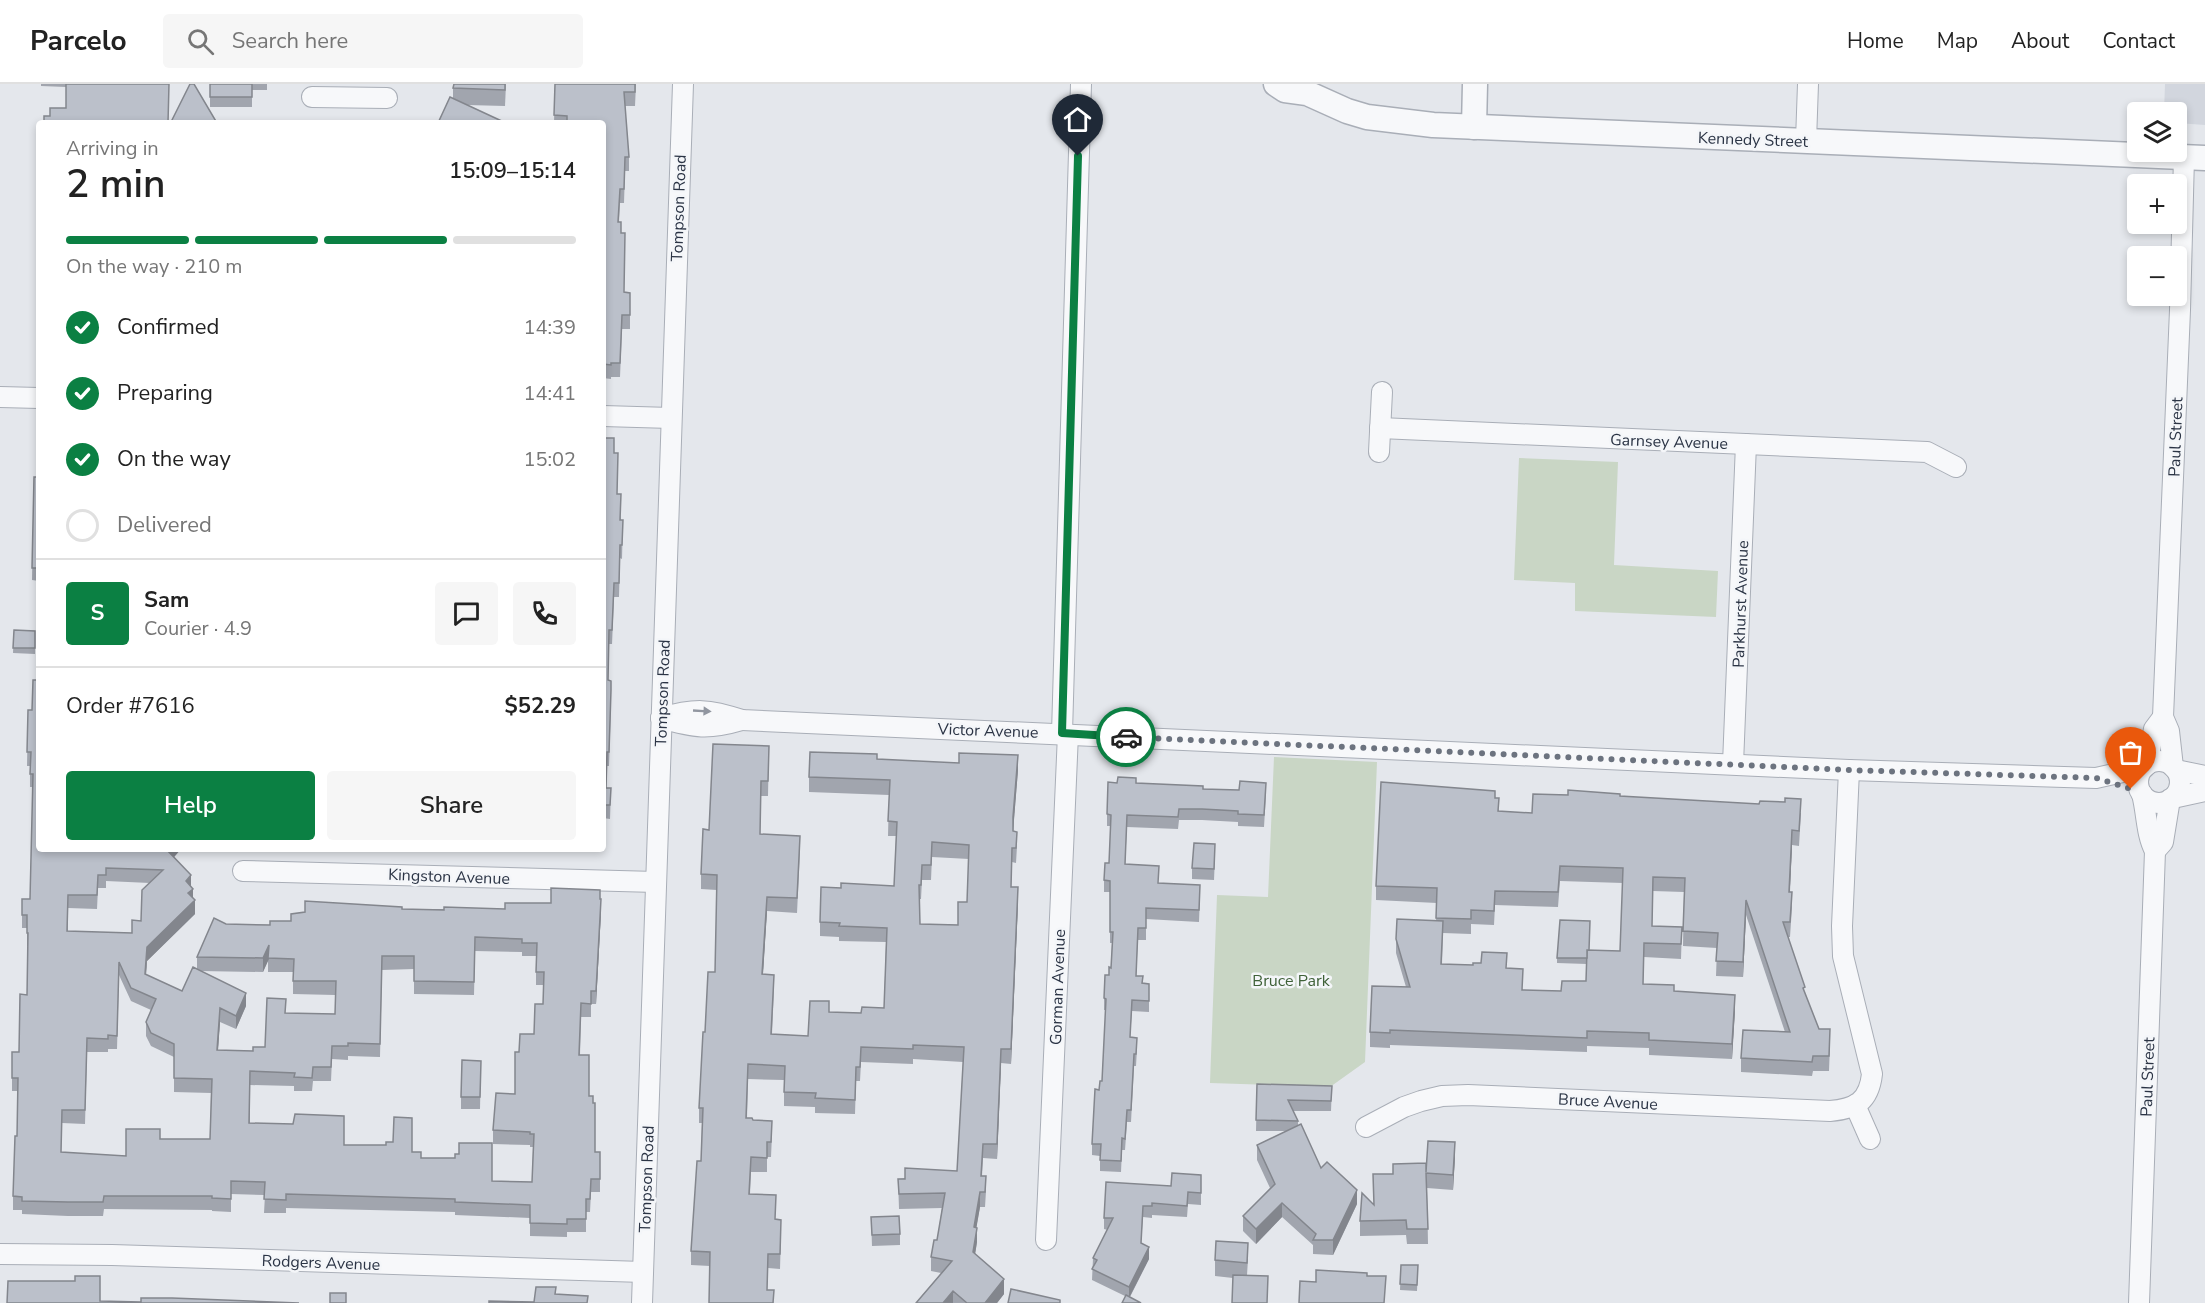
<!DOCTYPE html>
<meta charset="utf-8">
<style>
:root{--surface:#fff;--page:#f6f6f6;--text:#222;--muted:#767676;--line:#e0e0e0;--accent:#0b8043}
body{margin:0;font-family:"Nunito Sans",sans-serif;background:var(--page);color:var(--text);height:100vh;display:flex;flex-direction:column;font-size:22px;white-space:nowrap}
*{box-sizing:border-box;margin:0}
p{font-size:20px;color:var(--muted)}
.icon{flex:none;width:33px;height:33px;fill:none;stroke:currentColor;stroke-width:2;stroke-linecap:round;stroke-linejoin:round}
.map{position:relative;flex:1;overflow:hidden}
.side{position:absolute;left:36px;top:36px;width:570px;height:732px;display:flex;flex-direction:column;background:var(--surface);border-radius:6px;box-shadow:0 3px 9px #0003}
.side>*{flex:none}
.buttons{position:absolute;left:2127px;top:18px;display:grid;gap:12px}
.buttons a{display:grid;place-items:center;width:60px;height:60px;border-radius:6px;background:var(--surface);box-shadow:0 3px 9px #0003;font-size:30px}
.pin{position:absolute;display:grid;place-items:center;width:51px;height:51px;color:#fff;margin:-62px -26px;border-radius:50% 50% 50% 0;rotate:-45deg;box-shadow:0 0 6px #0007}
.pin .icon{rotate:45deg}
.courier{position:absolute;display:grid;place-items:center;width:60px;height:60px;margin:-30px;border:4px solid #0b8043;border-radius:50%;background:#fff;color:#222;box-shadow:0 2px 8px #0007}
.summary em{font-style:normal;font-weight:600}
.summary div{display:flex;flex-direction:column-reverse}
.summary{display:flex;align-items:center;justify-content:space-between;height:102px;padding:0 30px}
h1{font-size:39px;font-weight:600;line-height:45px}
.bar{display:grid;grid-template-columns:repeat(4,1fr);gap:9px 6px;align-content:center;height:72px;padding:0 30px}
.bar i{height:8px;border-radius:4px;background:var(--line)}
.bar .active{background:var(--accent)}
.bar p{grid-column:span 4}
.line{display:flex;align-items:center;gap:15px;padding:0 30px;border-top:2px solid var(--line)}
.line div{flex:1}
.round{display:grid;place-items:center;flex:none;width:63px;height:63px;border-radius:6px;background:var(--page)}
ol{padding:0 30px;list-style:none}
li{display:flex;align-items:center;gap:18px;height:66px}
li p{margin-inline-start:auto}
li .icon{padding:6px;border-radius:50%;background:var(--accent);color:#fff;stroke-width:4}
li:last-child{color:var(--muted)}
li i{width:33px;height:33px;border:3px solid var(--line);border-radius:50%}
.button{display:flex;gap:12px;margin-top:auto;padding:12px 30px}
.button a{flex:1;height:69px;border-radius:6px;background:var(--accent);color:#fff;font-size:24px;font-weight:600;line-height:69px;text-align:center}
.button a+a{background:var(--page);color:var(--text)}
header{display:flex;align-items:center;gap:36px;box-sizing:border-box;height:84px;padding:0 30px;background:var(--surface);border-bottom:2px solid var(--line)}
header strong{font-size:28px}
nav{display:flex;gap:33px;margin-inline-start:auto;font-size:21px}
.search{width:420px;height:54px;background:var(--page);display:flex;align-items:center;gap:15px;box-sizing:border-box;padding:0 21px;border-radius:6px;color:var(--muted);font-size:22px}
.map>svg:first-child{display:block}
</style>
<header>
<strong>Parcelo</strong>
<div class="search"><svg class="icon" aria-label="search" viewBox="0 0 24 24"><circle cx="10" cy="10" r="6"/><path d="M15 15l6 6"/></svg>Search here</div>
<nav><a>Home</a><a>Map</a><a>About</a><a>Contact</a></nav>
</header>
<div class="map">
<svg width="2205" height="1219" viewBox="0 0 2205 1219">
<rect width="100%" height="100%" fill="#e4e7ec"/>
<path fill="#d2d6de" d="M2165,0H2205V41L2177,39L2176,28H2164Z"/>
<g fill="#c9d6c5">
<path d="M1519,374L1618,378L1614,481L1718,487L1716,533L1575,527V499L1514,496Z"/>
<path d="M1274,673L1377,678L1365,978L1330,1003L1210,999L1217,811L1268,813Z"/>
</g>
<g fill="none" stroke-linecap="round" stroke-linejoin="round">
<g stroke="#a9aeb7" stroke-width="22">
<g id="minor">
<path d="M312,13L387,14"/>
<path d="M1806,57L1808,0"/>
<path d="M0,313L39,314"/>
<path d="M603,332L671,334"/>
<path d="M1380,344L1927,368L1956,383"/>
<path d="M1379,368L1382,308"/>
<path d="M661,634C695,624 709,625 742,636L1849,686L2096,694L2145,683"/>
<path d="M661,634C695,644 708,646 742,636"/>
<path d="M1062,649L1081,0"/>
<circle cx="2159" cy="698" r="21"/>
<path d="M1733,680L1746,360"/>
<path d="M2147,681L2154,645L2163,633"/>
<path d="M2173,683L2169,647L2163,633L2180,226L2184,73"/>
<path d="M2176,686L2205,692"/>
<path d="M2173,714L2205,707"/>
<path d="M2155,767L2163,758L2170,715"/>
<path d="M243,787L656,798"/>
<path d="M1855,1021L1870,1055"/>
<path d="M1366,1043L1404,1023L1421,1017L1442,1012L1468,1011L1830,1027C1856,1025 1869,1017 1872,990L1843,872L1842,842L1849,686"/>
<path d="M1046,1156L1068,650"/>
<path d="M0,1170L112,1171L643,1188"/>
<path d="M642,1219L683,0"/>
<path d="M2139,1219L2155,767C2146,750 2147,729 2142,710"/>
</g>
</g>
<g stroke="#a9aeb7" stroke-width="27">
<g id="tertiary">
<path d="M1276,0L1285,6L1307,9L1347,27L1367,33L1433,41L2205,74"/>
<path d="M1474,43L1475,0"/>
</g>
</g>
<use href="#minor" stroke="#f7f8fa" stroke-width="20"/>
<use href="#tertiary" stroke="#f7f8fa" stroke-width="24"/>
</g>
<g fill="#a1a5ae" fill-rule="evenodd">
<path d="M41,0H169L50,32L66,24V3L41,2Z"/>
<path d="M210,0H267V6H252V23H210Z"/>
<path d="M454,0H506L505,22L467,21L453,14V4Z"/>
<path d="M555,0H636L635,22H625L629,73V87H625L624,119H620L619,138L621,149L624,208L630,209V245H622L620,293H611V295L603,294V39H554Z"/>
<path d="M38,85H39V125H37Z"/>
<path d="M603,354L614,369L618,383L617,410L621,436H623L622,475L620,474L619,513H614L612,560H609L608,596L611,620L609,682H607L606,704H611L610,735L603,734Z"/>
<path d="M34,393H39V497L32,496Z"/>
<path d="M14,546L35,547V570L13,569Z"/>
<path d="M28,626L39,765H181L174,773L191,803L195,830L147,877L146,891L182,907L197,885V873L226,840L270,841L291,837L402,825H505L600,815L601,828L596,920H591V933H581L580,971L589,1012L595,1068H600V1108H591L590,1128H586V1148H567V1153L530,1152V1134L455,1131V1128L286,1124V1129H264L265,1111L231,1110V1128L212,1127V1126L104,1125L103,1132H68L22,1130V1126H13V1112L17,1052L18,1007H12V968H19L27,911L28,862H27V844H22V831L30,815L33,703H30V682H27ZM106,797L150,799L141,837L132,849L68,847V824L97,825L98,804H106ZM475,867L522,868V872H536V901H543V920L534,950L519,968L515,1010L493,1046V1060L530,1061V1063H533L532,1098L492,1097L421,1074L412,1068L344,1061L250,1039V1001L294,1002V1007H312L313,997H331L332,975L348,976V972L380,973L382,886L414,885V910L474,911ZM268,876V888H293V910L335,911V930L285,929L265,963L253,967L218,966L220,938L236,945L246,922L200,887L263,888ZM119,891L131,917L151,926L146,938V952L151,962L174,973V1008L211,1009L210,1055H160L126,1072L61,1068L62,1039L85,1040L87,968H108V965H117Z"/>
<path d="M769,662L768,712H761L760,750L800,767L797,829L767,827L763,890L774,905L772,950L808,952L829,928L861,929L884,924L886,858L839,857V853L820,852V838L841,804L894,802L896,752H888L889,711L809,708V693L877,675L1018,686L1013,747L1017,762L1016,779L1012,778L1011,803L1018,818L1011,980L1001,979L997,1075L983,1074L982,1092L986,1107L985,1123H980L976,1144L977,1158L975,1170L1004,1210L997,1219H916L941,1189L931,1187V1173L937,1156L942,1124L899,1125L898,1095L957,1087L963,978L913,975V980L861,978L860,997H856L855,1030L815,1029V1023L784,1022V996L748,995L747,1034L753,1036L772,1051L771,1073H767V1088H751L750,1110L775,1135L781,1150L780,1185L768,1184L767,1206L774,1219L710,1182L691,1181V1167L701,1077L702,1039H699V1024L705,948L715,888L717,806L701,805V790L709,746ZM932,773L969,775L967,818L958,841L920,840L919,815H921L922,796H931Z"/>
<path d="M1117,699H1136L1266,710L1264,743L1238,742V738L1202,736H1179L1178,745L1127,743L1125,780L1158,799L1200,812L1199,838L1146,835V856H1138L1136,892L1143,899L1149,911V928L1132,927L1130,953L1137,965L1136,982H1134L1131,1038H1127L1125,1066H1122L1121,1088L1100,1087V1072L1092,1071V1060L1099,1006L1102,997L1106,926H1104V914L1111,884L1112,859H1110V808H1104V796L1109,779L1111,742H1107V730Z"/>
<path d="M1568,711L1620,712L1801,729L1799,762L1792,761L1790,808L1792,823L1790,853H1788L1805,910L1819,945L1830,960L1829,987H1813L1812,992L1741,988V974L1785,948L1746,831L1743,893L1716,892L1717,864L1683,862L1684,808L1653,807L1652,842L1682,843L1681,875L1644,873L1643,900L1674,907L1735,926L1732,975L1649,971V964L1587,962V968L1390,961V964L1370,963V948L1406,903L1396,869V855L1436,837L1437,819L1376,816V802L1495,714L1499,727L1532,729ZM1560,797L1623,799L1620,867L1589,866L1557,874V879L1587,880L1586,897L1561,907L1523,906L1507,884L1442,880L1443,849L1471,850V840L1494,841L1495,821L1558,823Z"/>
<path d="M1215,772L1214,796L1192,795V784Z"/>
<path d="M481,977L480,1025H461V1013Z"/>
<path d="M1257,1000L1332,1002L1331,1027H1293L1298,1037V1042L1321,1084L1357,1120L1333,1171L1313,1170V1161L1282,1133L1256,1160L1243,1147V1132L1270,1104L1257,1076V1061L1286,1047H1256Z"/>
<path d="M1455,1073L1453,1106L1427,1104L1428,1160H1407L1406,1151L1360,1152V1137L1374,1121L1373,1090H1393L1426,1079Z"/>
<path d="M1171,1102L1201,1103V1121L1188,1120L1187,1133L1152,1131V1134L1143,1133L1141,1159L1149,1175L1130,1213L1125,1212L1092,1196L1093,1174L1108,1146L1104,1145V1134Z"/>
<path d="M871,1133L900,1150V1161L872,1162Z"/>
<path d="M1248,1175L1247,1191L1268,1207L1233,1194L1215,1192V1176Z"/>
<path d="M1401,1181H1418L1417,1207L1400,1206Z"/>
</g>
<g fill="#83868d">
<path d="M1018,671V686L1013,748V733Z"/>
<path d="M1792,746V761L1789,823V808Z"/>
<path d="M169,765H181L168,780V767Z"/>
<path d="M191,791V804L186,797Z"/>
<path d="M1018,803V818L1011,980V965Z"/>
<path d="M193,805V818L195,816V830L147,877L145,904L147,863L188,809Z"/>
<path d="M767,813V827L762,905V890Z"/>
<path d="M601,815V828L596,920V907Z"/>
<path d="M1746,816V831L1743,893V878Z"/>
<path d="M269,861V875L263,888V874Z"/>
<path d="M246,909V922L236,945V932Z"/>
<path d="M1735,911V926L1732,975V960Z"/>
<path d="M220,924V938L217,980V966Z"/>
<path d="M1001,965V979L997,1075V1060Z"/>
<path d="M1455,1058V1073L1453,1106V1091Z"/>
<path d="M1357,1106V1120L1333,1171V1156Z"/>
<path d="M980,1108V1123L974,1158V1143Z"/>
<path d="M1282,1119V1133L1256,1160V1145Z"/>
<path d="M977,1144V1158L973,1183V1168Z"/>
<path d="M1149,1163V1175L1129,1214V1203Z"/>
<path d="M1004,1195V1210L997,1219H985Z"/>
<path d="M953,1207V1219H943Z"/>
</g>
<g fill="#bbc0ca" stroke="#83868d" stroke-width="1.5" fill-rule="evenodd">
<path d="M66,0H169L168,39H44V32H50V24H66Z"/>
<path d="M190,0H194L217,39L171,38Z"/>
<rect x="210" y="0" width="42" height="13"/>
<path d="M454,0H505V6L453,4Z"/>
<path d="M555,0H635V8H624L629,73H625L624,105H620L618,138H621V149H625L624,208L630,209V231H622L620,279H611V281L603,280V39H567V32L554,31Z"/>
<path d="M450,13L506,39H438Z"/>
<path d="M38,85H39V111H37Z"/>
<path d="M603,354H614V369H618L617,410H621L620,436H623L622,461H620L619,499H614L612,546H609L608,596L611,597V606L609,668H607L606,704H611L610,721H603Z"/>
<path d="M34,393H39V484H32Z"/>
<path d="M14,546L35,547V564H13Z"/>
<path d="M33,596H39V765H169L168,767L191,791L186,797L193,805L188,809L195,816L147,863L145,890L182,907L193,883L246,909L236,932L220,924L217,966L253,967V963H265L267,914L286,915L285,929L335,930L336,897H293L294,875L268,874L269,861L263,874L197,873L214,834L226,840L270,841V837H291V830L305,828V817L402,823V825L444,826V823L505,825V819H551V804L600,806V815H601L596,907H591V920L581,919L579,971H589V1012H593V1019H595V1068H600V1095H591L590,1115H586V1135H567V1140L530,1139V1121L455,1118V1115L286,1110V1116L264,1115L265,1098L231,1097V1115L212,1114V1112H104L103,1118H68L22,1117V1113L13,1112L15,1052H17L18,994H12V968H19L20,910L27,911L28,849H27V831H22V815H30L33,690H30L31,668H27L28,626H32ZM106,784L163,786L142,806L141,837L132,836V849L67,847L68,811H97L98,791H106ZM475,853L522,855V859H537L536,888H544L543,920H535L534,950H520L519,968H515V1010L496,1009L493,1046L530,1048V1050H534L532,1098L492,1097V1059H459V1070H455V1074H421V1068H412V1034L394,1033L393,1058H386V1061H344V1032L295,1030L293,1040L249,1039L250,987L295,989L294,993L312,994L313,983H331L332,962H348V959L380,960L382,872H414V897L474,898ZM119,878L131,904L156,915L146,938L151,949L174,960V994L212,995L210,1055H160V1045H126V1072L61,1068L62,1026H85L87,954L108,955V951L117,952Z"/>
<path d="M713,660L769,662L768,697H761L760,750L800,752L797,814L767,813L762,890L774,891L771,950L808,952L810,917H829V928L861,929L862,923L884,924L887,844L839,842L840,839L820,838L821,803L841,804V799L894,802L897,738L888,737L890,696L809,693L810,668L877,670V675L959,679V669L1018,671L1013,733V747L1017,748L1016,764H1012L1011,803H1018L1011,965H1001L997,1060H983L981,1092H986L985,1108H980L974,1143L977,1144L973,1168L1004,1195L985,1219H967L953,1207L943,1219H916L952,1177L931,1173L934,1156H937L945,1109L899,1110L898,1095H905V1084L957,1087L964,963L913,961V965L861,963L860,983H856L855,1016L815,1014L816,1009L784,1008L785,982L748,980L746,1034H752L753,1036L772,1037L771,1058H767V1074L751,1073L749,1110L776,1111L775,1135L781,1136L780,1170H768L767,1206H774L773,1219H709L710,1168L691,1167L697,1077H701L703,1024H699L703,948H705L708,888H715L717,791L701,790L703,745L709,746ZM932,758L969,761L967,818H958V841L920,840L919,801H921L922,781H931Z"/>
<path d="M1118,693L1136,694V699L1203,702V705L1239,706L1240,697L1266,699L1264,731L1238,730V727L1202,725H1179L1178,733L1127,731L1125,780L1159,782L1158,799L1200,801L1199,826L1146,824V844H1138L1136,892H1143L1142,899L1149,900V917L1132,916L1130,953L1137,954L1136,970H1134L1131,1026H1127L1125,1055L1122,1054L1121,1077L1100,1076L1101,1060H1092L1095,1005L1099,1006L1100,997H1102L1106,915L1104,914L1105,891H1109V883L1111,884L1113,848H1110V797L1104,796L1105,779H1109L1111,731L1107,730L1108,698L1117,699Z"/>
<path d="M1381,698L1495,707V714H1499L1498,727L1532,729L1533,710L1568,711V706L1620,710V712L1759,720L1760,717L1785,718V714L1801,715L1799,747L1792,746L1789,808H1792L1790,838H1783L1805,903L1803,904L1819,945H1830L1829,972H1813L1812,978L1741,974L1743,946L1790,948L1746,816L1743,878L1716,877L1718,849L1683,847L1685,794L1653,793L1652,842L1682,843L1681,860L1644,859L1643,900L1674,901V907L1735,911L1732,960L1649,956V949L1587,947V954L1390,946V949L1370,948L1372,902L1410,903L1396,855L1397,835L1443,837L1441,880L1473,881V879H1481L1482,868L1507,869L1506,884L1523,885L1522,906L1561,907L1562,897H1586L1587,866L1620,867L1623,784L1560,782L1558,808L1495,807L1494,827L1471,826V835L1436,834L1437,804L1376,802Z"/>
<path d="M1194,759L1215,760L1214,785L1192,784Z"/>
<path d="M1560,836L1590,837L1589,866H1587V874H1557Z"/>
<path d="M462,976L481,977L480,1013H461Z"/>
<path d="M1257,1000L1332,1002L1331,1017L1288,1016L1298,1037L1256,1036Z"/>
<path d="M1301,1040L1321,1084L1327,1078L1357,1106L1333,1156H1313L1316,1150L1282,1119L1256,1145L1243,1132L1275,1100L1257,1061Z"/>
<path d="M1428,1057L1455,1058L1453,1091L1426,1089L1428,1145H1407L1406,1136L1360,1137L1362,1109L1374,1121L1373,1090H1393V1080L1426,1079V1088Z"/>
<path d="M1172,1089L1201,1091V1109L1188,1108L1187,1122L1152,1119V1122H1143L1141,1159L1149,1163L1129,1203L1092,1185L1097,1176L1093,1174L1113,1134H1104L1106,1098L1171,1102Z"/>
<path d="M899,1132L900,1150L872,1151L871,1133Z"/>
<path d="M1216,1157L1248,1159L1247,1179L1215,1176Z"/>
<path d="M1401,1181H1418L1417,1201L1400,1200Z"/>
<path d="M1316,1186L1367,1189V1192H1386L1384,1219H1299L1300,1197L1316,1198Z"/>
<path d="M1233,1191L1268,1192L1267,1219H1232Z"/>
<path d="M75,1192H100V1217L141,1218V1214H172L299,1219H7L8,1197H75Z"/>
<path d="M536,1203H556L555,1210L588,1212L587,1219H489V1217L534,1218Z"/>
<path d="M1011,1205L1060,1216V1219H1008Z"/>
<rect x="330" y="1209" width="16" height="10"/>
<path d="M1126,1211L1141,1219H1122Z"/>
</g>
<defs><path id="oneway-solid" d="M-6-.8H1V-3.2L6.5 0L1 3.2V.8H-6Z" transform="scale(1.5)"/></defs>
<use fill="#9196a0" href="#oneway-solid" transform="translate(702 627) rotate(3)"/>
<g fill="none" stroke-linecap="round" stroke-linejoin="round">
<path stroke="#6c737f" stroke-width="6" stroke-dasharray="0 10.8" d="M1126,653L1848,686L2096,694L2131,705"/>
<path stroke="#0b8043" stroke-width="8" d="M1078,72L1062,649L1126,653"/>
</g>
<g text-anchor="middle" stroke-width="5" stroke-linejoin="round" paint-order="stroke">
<g font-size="16" fill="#2b3445" stroke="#f4f6f9">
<text transform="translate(1753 55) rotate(2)" y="6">Kennedy Street</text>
<text transform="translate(678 124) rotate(-88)" y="6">Tompson Road</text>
<text transform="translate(2175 353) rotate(-88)" y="6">Paul Street</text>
<text transform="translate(1669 357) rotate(2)" y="6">Garnsey Avenue</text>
<text transform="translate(1740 520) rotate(-88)" y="6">Parkhurst Avenue</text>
<text transform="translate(662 609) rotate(-88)" y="6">Tompson Road</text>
<text transform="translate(988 646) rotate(2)" y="6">Victor Avenue</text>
<text transform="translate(449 792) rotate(2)" y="6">Kingston Avenue</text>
<text transform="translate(1057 903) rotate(-88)" y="6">Gorman Avenue</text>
<text transform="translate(2147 993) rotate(-88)" y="6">Paul Street</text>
<text transform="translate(1608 1017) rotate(3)" y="6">Bruce Avenue</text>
<text transform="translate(646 1095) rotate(-88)" y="6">Tompson Road</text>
<text transform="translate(321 1178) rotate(2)" y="6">Rodgers Avenue</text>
</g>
<g font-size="16" fill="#3f6138" stroke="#f4f6f9">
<text x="1291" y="902">Bruce Park</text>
</g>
</g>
</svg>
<div class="buttons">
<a><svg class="icon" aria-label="layers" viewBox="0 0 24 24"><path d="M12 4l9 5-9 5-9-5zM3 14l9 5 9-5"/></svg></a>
<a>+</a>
<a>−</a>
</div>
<div class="pin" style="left:2131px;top:705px;background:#ea580c"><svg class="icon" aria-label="bag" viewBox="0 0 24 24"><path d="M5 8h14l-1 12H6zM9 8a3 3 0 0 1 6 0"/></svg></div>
<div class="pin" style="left:1078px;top:72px;background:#1f2937"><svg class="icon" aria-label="home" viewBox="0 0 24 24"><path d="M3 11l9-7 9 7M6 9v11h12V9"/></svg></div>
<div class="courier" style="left:1126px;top:653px"><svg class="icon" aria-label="car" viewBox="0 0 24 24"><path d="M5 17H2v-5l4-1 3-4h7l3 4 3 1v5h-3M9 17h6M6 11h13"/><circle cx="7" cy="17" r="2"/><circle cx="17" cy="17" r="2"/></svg></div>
<section class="side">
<div class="summary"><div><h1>2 min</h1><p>Arriving in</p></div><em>15:09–15:14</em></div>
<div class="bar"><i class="active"></i><i class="active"></i><i class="active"></i><i></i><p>On the way · 210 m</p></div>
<ol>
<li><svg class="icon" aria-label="check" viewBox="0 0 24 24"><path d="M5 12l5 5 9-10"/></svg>Confirmed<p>14:39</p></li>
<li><svg class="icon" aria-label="check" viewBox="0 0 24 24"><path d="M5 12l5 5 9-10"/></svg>Preparing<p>14:41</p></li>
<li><svg class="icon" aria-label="check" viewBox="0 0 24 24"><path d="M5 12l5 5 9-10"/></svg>On the way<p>15:02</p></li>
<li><i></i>Delivered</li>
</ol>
<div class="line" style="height:108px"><b class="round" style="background:var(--accent);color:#fff">S</b><div><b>Sam</b><p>Courier · 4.9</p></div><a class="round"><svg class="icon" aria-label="chat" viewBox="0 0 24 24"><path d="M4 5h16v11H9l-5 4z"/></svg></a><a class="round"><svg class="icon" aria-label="phone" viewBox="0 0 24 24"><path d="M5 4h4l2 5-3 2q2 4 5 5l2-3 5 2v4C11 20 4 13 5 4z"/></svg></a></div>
<div class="line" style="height:78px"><div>Order #7616</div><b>$52.29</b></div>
<div class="button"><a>Help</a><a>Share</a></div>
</section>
</div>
